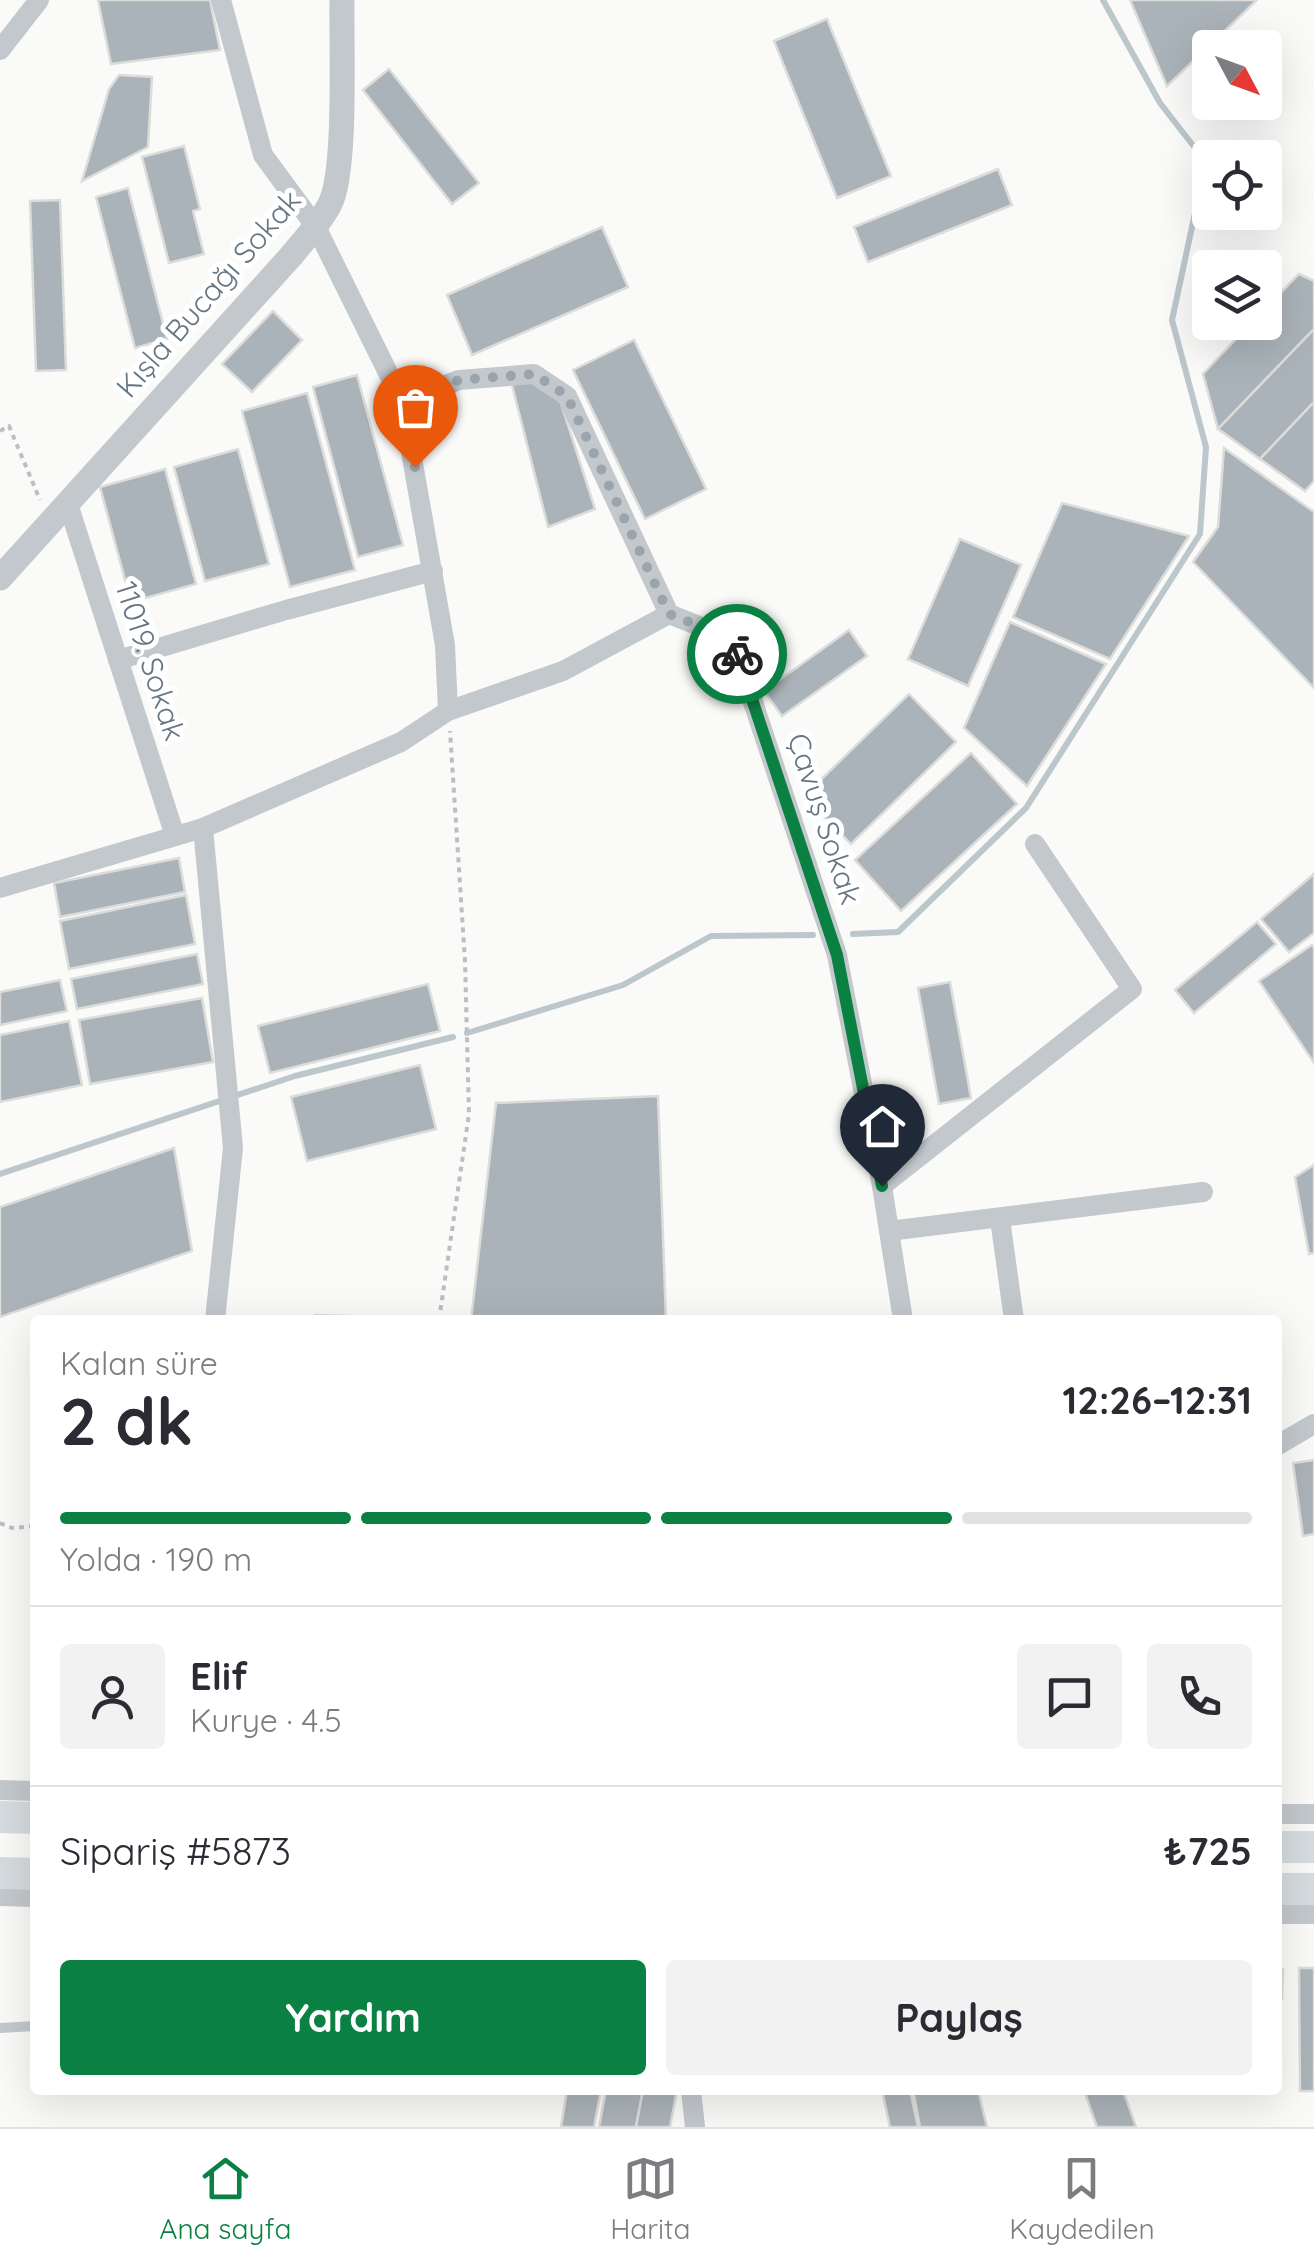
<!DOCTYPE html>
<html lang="tr">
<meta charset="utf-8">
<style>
:root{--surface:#fff;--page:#f2f2f3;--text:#2b2b33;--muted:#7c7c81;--line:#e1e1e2;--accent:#0b8043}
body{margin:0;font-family:Quicksand,sans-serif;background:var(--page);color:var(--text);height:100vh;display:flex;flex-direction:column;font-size:38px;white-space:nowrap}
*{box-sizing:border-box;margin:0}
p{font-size:32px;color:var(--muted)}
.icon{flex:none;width:55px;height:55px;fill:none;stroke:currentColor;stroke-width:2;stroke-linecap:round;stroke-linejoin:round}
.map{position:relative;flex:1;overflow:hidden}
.panel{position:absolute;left:30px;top:1315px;width:1252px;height:780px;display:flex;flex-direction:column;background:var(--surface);border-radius:10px;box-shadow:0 10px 40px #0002}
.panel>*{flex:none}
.needle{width:65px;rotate:131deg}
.tools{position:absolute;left:1192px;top:30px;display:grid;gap:20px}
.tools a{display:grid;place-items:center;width:90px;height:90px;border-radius:10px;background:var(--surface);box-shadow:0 10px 40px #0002;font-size:50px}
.pin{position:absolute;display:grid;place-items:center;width:85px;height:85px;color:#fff;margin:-102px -42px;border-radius:50% 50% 50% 0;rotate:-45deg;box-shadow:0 0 10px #0007}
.pin .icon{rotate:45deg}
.courier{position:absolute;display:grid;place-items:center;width:100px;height:100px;margin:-50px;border:8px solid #0b8043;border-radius:50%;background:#fff;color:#222;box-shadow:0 2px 12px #0007}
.summary em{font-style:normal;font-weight:700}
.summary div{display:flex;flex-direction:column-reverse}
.summary{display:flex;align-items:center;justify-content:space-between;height:170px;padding:0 30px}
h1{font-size:65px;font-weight:700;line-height:75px}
.bar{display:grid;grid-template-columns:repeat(4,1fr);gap:15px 10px;align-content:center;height:120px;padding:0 30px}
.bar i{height:12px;border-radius:8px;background:var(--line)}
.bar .selected{background:var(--accent)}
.bar p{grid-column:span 4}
.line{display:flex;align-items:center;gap:25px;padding:0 30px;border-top:2px solid var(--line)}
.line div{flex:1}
.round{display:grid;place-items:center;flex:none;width:105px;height:105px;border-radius:10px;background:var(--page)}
.action{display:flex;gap:20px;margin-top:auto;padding:20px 30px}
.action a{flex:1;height:115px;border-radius:10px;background:var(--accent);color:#fff;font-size:40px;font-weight:700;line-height:115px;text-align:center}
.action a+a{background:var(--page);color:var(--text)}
.menu{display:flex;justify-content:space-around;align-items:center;height:140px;border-top:2px solid var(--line);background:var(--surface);font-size:28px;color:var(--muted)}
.menu a{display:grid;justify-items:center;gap:5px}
.menu .selected{color:var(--accent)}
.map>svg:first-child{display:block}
</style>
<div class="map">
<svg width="1314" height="2127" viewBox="0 0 1314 2127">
<rect width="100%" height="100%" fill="#fafaf8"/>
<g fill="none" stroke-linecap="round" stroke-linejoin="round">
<g stroke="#bbc7cb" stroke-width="6">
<path d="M853,934L898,932L1026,808L1200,534L1206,447L1172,320L1206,162L1160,103L1103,0"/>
<path d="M467,1033L623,985L711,936L813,935"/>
<path d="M0,1174L295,1076L453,1037"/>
</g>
</g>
<g fill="#aab3b9" stroke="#dcdcda" stroke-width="2.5">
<path d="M98,0H210L220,50L111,64Z"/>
<path d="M1130,0H1257L1167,86Z"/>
<path d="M827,19L891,176L837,198L774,41Z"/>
<path d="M389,69L479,183L452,204L363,90Z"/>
<path d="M119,75L152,77L148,147L82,181L109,89Z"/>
<path d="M184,146L200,209L193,211L204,254L169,263L142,157Z"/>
<path d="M998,169L1012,205L868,262L854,227Z"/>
<path d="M128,188L167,339L135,348L96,197Z"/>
<path d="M60,200L66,370L36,371L30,201Z"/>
<path d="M602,227L628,287L472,355L447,295Z"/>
<path d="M1299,274L1314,281V329L1218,429L1203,374L1252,322H1265V309Z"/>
<path d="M273,311L302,340L252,392L222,364Z"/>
<path d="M1314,329V402L1260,459L1218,429Z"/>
<path d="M634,340L706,489L645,519L573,370Z"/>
<path d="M357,375L403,545L358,557L313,387Z"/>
<path d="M530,380L559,397L595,509L548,527L512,385Z"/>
<path d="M307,393L355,570L290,587L242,411Z"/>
<path d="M1314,402V481L1305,491L1260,459Z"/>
<path d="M1224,448L1314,512V688L1193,562L1218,527Z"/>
<path d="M238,449L269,564L205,581L174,467Z"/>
<path d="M165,469L196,584L131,602L100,487Z"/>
<path d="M1062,503L1189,536L1110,659L1013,617Z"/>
<path d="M960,539L1021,565L968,686L908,659Z"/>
<path d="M1010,622L1106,664L1027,786L964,728Z"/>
<path d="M849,630L867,656L782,716L764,691Z"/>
<path d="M909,694L956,742L851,844L804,796Z"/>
<path d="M971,753L1017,804L901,911L855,860Z"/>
<path d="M179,858L185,892L60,917L54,883Z"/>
<path d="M1314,874V933L1289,952L1261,919Z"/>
<path d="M186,895L195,944L69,969L60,921Z"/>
<path d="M1257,922L1276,944L1194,1013L1175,990Z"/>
<path d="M1312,945L1314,948V1063L1259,981Z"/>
<path d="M197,954L203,984L77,1009L71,979Z"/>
<path d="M60,980L67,1011L0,1025V992Z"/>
<path d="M950,982L971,1098L939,1104L918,988Z"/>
<path d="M428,984L440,1031L270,1073L258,1026Z"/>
<path d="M202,998L213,1062L90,1084L79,1020Z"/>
<path d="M69,1021L82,1085L0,1102V1035Z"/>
<path d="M420,1065L436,1129L307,1161L291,1097Z"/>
<path d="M658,1096L666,1320H471L496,1103Z"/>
<path d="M174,1148L192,1251L0,1317V1207Z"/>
<path d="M1314,1165V1253L1309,1254L1295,1177Z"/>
<path d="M315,1315L382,1317V1320H315Z"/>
<path d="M1314,1460V1534L1303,1536L1293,1463Z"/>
<path d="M1299,1968H1314V2091H1300Z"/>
<path d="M1278,1969H1283L1282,1999H1278Z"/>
<path d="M567,2090H601L594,2127H561Z"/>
<path d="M606,2090H643L636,2127H599Z"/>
<path d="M643,2090H677L670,2127H636Z"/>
<path d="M882,2090H910L918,2127H890Z"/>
<path d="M913,2090H978L987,2127H920Z"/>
<path d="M1084,2090H1123L1136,2127H1097Z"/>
</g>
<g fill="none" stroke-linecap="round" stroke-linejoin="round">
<g stroke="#bbbfc2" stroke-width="4" stroke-dasharray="5 5" stroke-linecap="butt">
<path d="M0,431L9,426L40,500"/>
<path d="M439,1320L469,1114L465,961L450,731"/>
<path d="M0,1523L12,1528L35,1526"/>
</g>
<path stroke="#c3c8cc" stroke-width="10" d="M0,2028L35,2026"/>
<g stroke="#c3c8cc" stroke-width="20">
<path d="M221,0L263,155L316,227L402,401L445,645L448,711"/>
<path d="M0,50L39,0"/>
<path d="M402,401L459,380L534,374L567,396L669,614L732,639L837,955L882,1186L903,1320"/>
<path d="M68,504L175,836"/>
<path d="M118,660L286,610L433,571"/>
<path d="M203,828L233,1148L215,1320"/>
<path d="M0,888L203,828L401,742L448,711L563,671L669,614"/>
<path d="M882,1186L1132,989L1035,844"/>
<path d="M1000,1219L1014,1320"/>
<path d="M889,1231L1203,1192"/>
<path d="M1278,1445L1314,1424"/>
<path d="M0,1790L35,1791"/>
<path d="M1278,1814H1314"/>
<path d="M0,1896L35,1897"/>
<path d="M1278,1914H1314"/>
<path d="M691,2090L695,2127"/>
</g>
<path stroke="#c3c8cc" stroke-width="25" d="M0,578L292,255C305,239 320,223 330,204C347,170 341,44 342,0"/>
<g stroke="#d6dbdf" stroke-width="32">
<path d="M0,1817L35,1818"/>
<path d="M1278,1847H1314"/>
<path d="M0,1873L35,1874"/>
<path d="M1278,1889H1314"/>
</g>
</g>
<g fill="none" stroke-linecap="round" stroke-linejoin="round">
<path stroke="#99a4ac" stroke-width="10" stroke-dasharray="0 18" d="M415,467L402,401L459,380L534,374L567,396L669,614L732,639L737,654"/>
<path stroke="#0b8043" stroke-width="12" d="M737,654L837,955L882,1186"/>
</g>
<g text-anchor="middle" stroke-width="10" stroke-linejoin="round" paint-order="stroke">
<g font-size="30" fill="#657683" stroke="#fff">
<text transform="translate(209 294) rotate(-49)" y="10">Kışla Bucağı Sokak</text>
<text transform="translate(150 661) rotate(72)" y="10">11019. Sokak</text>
<text transform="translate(824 819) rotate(72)" y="10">Çavuş Sokak</text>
</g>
</g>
</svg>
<div class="tools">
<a><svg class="needle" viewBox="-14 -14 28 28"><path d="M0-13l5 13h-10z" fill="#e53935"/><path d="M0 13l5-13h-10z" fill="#7c7c81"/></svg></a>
<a><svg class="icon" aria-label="locate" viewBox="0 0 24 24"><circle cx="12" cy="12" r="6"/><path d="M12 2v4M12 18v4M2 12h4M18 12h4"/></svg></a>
<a><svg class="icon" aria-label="layers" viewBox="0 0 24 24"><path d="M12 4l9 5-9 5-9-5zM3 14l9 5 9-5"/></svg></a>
</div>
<div class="pin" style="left:415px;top:467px;background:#ea580c"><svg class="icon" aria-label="bag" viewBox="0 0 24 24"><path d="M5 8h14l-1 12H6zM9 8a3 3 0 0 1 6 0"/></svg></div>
<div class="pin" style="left:882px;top:1186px;background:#1f2937"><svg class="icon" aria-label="home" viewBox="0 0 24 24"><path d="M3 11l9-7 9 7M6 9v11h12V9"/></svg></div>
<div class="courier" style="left:737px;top:654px"><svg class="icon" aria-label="bike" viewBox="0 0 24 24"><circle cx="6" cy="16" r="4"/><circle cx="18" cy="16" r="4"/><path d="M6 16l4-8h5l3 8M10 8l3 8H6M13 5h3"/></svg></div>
<section class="panel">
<div class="summary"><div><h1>2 dk</h1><p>Kalan süre</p></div><em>12:26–12:31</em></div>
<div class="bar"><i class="selected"></i><i class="selected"></i><i class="selected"></i><i></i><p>Yolda · 190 m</p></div>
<div class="line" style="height:180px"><a class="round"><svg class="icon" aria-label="person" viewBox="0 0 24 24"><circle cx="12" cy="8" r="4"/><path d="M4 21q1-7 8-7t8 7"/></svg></a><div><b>Elif</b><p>Kurye · 4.5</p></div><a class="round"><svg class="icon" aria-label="chat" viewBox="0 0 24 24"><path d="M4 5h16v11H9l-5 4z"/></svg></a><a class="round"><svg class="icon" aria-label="phone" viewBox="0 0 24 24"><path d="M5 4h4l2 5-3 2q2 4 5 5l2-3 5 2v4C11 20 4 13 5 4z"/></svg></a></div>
<div class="line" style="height:130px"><div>Sipariş #5873</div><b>₺725</b></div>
<div class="action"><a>Yardım</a><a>Paylaş</a></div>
</section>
</div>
<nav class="menu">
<a class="selected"><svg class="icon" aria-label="home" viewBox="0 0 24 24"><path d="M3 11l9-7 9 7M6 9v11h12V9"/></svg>Ana sayfa</a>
<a><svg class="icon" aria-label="map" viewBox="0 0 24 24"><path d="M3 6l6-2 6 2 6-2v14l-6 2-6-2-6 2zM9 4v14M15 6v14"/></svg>Harita</a>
<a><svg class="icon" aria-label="saved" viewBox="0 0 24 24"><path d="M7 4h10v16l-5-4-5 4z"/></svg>Kaydedilen</a>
</nav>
